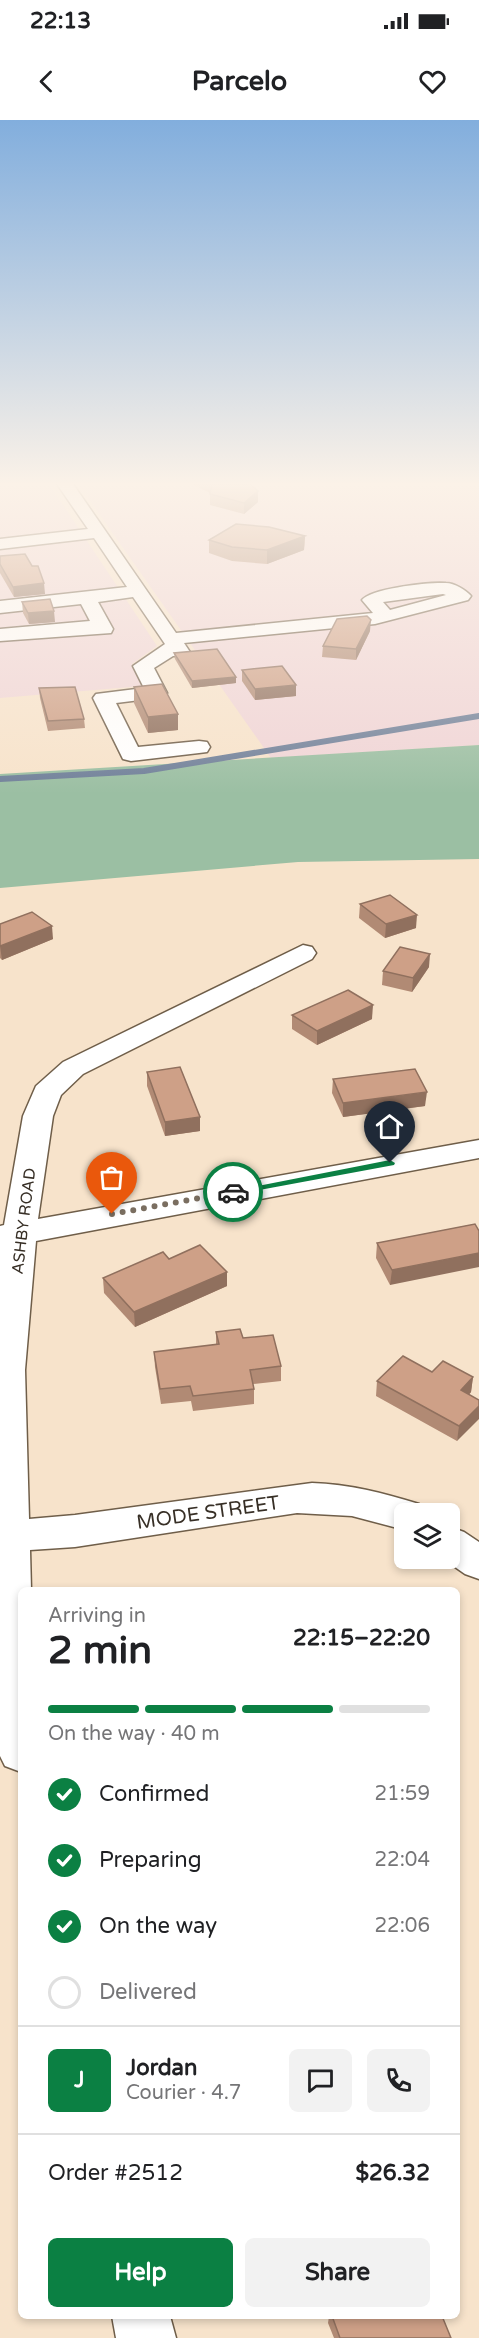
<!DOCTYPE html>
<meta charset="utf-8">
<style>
:root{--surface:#fff;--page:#f2f2f2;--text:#202124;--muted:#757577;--line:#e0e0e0;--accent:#0b8043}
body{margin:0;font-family:"Varela Round",sans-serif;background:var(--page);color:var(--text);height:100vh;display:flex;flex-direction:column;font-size:22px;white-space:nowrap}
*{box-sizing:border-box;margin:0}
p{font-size:20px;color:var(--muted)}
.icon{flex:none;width:33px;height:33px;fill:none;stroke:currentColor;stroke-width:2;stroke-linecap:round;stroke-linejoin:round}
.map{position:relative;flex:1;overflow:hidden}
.drawer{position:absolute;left:18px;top:1467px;width:442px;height:732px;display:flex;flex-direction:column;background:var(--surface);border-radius:9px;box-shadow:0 3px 9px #0003}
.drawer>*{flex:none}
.tools{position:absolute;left:394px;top:1383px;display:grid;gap:12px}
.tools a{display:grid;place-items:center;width:66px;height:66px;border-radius:9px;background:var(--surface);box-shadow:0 3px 9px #0003;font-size:30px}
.pin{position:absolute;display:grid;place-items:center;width:51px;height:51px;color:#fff;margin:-62px -26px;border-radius:50% 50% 50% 0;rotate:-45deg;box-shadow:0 0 6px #0007}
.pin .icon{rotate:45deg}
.courier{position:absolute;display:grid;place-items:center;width:60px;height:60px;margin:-30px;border:4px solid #0b8043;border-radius:50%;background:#fff;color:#222;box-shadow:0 2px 8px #0007}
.headline em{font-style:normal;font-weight:800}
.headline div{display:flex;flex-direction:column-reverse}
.headline{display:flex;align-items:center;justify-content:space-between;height:102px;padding:0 30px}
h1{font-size:39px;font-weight:800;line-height:45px}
.bar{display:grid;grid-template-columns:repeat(4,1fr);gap:9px 6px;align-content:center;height:72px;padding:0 30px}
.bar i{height:8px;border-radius:4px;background:var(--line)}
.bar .active{background:var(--accent)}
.bar p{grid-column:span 4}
.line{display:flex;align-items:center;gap:15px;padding:0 30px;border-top:2px solid var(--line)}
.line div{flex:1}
.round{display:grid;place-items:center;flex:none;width:63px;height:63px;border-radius:9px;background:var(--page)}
ol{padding:0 30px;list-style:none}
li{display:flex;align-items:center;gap:18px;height:66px}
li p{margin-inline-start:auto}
li .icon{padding:6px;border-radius:50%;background:var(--accent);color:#fff;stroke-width:4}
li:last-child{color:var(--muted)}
li i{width:33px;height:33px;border:3px solid var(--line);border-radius:50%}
.primary-button{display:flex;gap:12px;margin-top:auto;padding:12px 30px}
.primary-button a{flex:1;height:69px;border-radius:9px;background:var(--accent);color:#fff;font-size:24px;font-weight:800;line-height:69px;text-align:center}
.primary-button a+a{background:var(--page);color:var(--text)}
.status{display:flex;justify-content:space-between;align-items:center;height:42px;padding:0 30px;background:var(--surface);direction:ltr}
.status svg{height:16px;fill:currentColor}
header{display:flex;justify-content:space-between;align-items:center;height:78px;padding:0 30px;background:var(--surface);font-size:27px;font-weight:800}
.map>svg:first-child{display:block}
</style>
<div class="status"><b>22:13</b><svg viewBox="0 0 49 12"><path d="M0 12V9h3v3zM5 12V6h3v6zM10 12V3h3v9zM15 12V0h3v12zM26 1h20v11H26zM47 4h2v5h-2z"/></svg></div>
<header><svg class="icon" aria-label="back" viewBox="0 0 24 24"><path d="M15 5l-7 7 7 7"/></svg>Parcelo<svg class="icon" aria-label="heart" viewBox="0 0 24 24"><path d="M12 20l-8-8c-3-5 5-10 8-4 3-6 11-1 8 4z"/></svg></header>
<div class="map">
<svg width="479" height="2218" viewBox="0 0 479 2218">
<rect width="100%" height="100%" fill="#f7e3cb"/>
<g fill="#f0d5d7">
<path d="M0,364H49L157,526L132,544L143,566L0,578Z"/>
<path d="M78,364H479V625L271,638Z"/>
</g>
<path fill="#9bbfa3" d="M479,625V739L298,742L0,768V654Z"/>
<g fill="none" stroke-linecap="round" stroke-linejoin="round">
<path stroke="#71819a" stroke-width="6" d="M0,659L144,651L479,596"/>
<g stroke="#6f5e49" stroke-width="3">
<g id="minor">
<path d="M57,364H73L176,513L373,493L362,480C371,468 430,462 446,463C454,463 466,470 471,476L468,480L375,504L184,523L190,532L187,536H173L154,548L167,573L164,577L116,583L138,627L199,621L207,622L210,627L207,632L199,633L131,641L123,639L93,578L96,574L144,568L133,546L165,524L133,477L98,482L113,509L111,513L0,521V509L90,501L81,484L0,493V481L127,467L94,418L0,429V419L88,409ZM443,474L446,475L390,490L383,482Z"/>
<path d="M303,825L312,827L316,833L312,839L83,954L61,975L53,996L38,1099L479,1020V1038L36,1121L25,1250L29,1399L75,1395L312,1363C349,1364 383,1373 419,1384L424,1394H405V1410L352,1396L297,1393L75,1427L30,1430L31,1470H21V1652L5,1646L0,1636V1106L4,1105L23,996L36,966L63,942Z"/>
<path d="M450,1407L464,1412L479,1422V1459L465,1454L442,1438H450Z"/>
<path d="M112,2196H170L176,2218H116Z"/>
</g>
</g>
<use href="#minor" fill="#fff" fill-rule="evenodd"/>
</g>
<g fill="#b18a74">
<path d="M192,364H250L258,371V382L244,394L210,385V373Z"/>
<path d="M305,416L304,430L267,444L232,441L209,433V420Z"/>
<path d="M0,436L45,474L14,477L0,453Z"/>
<path d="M22,482L55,502L29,504L23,493Z"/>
<path d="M370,511L356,540L322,537L323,526Z"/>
<path d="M174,533L236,563L192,568L175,539Z"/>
<path d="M242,550L296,576L255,580L242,561Z"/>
<path d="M134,567L178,610L148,613L134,583Z"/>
<path d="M39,568L84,599L85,608L48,611L40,578Z"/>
<path d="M360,784L416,808L385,818L359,798Z"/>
<path d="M0,804L53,819L2,840L0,838Z"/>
<path d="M429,847L412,872L382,865L383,851Z"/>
<path d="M292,895L372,899L317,925L292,909Z"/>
<path d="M147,952L200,997V1011L165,1016L147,966Z"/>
<path d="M333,959L425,986L343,997L332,973Z"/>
<path d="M475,1104L390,1165L376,1138L377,1123Z"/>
<path d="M169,1139L227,1166L135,1207L104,1173L103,1158Z"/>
<path d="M216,1212L243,1218L281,1246V1261L253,1264L254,1269V1284L193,1291L191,1281L161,1284L155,1247L154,1232L216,1225Z"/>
<path d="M432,1252L473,1257L471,1272L469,1275L457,1321L376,1276L377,1261Z"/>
<path d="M329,2196H442L451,2218H334L328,2203Z"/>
</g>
<g fill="#90705e">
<path d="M258,371V382L244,394V383Z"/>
<path d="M305,416L304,430L267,444V430Z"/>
<path d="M44,463L45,474L14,477L13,467Z"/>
<path d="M54,491L55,502L29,504L28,493Z"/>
<path d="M371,500L370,511L356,540V529Z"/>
<path d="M236,557V563L192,568V561Z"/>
<path d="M296,565V576L255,580V569Z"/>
<path d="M178,594V610L148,613V597Z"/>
<path d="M417,795L416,808L385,818L386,804Z"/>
<path d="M52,806L53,819L2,840L0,826Z"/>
<path d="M430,834L429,847L412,872L413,858Z"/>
<path d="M373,885L372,899L317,925V911Z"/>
<path d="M427,972L425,986L343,997V983Z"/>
<path d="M200,997V1011L165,1016V1002Z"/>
<path d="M479,1133V1147L390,1165L392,1150Z"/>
<path d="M227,1152V1166L135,1207L134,1192Z"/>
<path d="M473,1257L471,1272L459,1285L461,1270Z"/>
<path d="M479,1286V1299L457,1321L459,1306Z"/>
</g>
<g fill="#cea087" stroke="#90705e" stroke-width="1.5">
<path d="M212,364H250L258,371L244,383L210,374Z"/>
<path d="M236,404L269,407L305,416L267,430L232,427L209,420Z"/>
<path d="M25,434L32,446H38L44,463L13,467L0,444V436Z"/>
<path d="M50,479L54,491L28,493L22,482Z"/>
<path d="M367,496L371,500L356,529L323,526L337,499Z"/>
<path d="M217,529L236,557L192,561L174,533Z"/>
<path d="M282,546L296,565L255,569L242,550Z"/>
<path d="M162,564L178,594L148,597L134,567Z"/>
<path d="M75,567L84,599L48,601L39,568Z"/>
<path d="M390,775L417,795L386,804L360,784Z"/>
<path d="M32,792L52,806L0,826V804Z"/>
<path d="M400,827L430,834L413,858L383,851Z"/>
<path d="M348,870L373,885L317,911L292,895Z"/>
<path d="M180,947L200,997L165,1002L147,952Z"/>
<path d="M415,949L427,972L343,983L333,959Z"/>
<path d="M475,1104L479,1111V1133L392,1150L377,1123Z"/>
<path d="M200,1125L227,1152L134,1192L103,1158L163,1132L169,1139Z"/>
<path d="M240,1209L243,1218L273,1215L281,1246L250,1250L254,1269L193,1276L190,1266L160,1269L154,1232L219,1224L216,1212Z"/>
<path d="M403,1236L432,1252L443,1241L473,1257L461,1270L479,1280V1286L459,1306L377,1261Z"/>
<path d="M332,2196H442L451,2218H340Z"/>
</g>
<linearGradient id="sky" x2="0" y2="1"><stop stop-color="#82aedd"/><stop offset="0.54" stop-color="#fbf2e8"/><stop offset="1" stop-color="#fbf2e8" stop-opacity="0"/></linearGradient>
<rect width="479" height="674" fill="url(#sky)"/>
<path fill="#0b8043" d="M390,1040L395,1043L394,1045L233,1075L228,1072Z"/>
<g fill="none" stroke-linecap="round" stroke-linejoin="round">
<path stroke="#7a6e60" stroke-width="6" stroke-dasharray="0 10.8" d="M112,1094L233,1072"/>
</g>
<g text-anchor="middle" stroke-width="4.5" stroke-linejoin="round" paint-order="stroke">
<g font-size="16" fill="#372f26" stroke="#fff">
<text transform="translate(23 1101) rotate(-83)" y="6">ASHBY ROAD</text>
</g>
<g font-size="20" fill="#372f26" stroke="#fff">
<text transform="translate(208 1392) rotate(-8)" y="7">MODE STREET</text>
</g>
</g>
</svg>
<div class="tools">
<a><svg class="icon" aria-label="layers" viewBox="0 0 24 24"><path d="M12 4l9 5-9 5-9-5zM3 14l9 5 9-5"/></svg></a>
</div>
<div class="pin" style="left:112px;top:1094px;background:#ea580c"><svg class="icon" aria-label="bag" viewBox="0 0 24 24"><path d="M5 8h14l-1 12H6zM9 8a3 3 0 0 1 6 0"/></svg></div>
<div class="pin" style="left:390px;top:1043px;background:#1f2937"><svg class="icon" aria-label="home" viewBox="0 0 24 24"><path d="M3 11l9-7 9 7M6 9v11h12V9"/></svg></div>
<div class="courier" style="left:233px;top:1072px"><svg class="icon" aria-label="car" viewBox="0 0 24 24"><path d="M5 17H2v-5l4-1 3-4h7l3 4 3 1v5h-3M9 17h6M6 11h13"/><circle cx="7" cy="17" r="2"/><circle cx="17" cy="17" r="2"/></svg></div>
<section class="drawer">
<div class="headline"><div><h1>2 min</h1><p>Arriving in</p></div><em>22:15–22:20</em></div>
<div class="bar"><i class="active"></i><i class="active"></i><i class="active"></i><i></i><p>On the way · 40 m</p></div>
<ol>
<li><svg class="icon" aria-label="check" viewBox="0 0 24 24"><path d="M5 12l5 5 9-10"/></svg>Confirmed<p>21:59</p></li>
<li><svg class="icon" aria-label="check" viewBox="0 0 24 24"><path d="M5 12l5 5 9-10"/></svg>Preparing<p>22:04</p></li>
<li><svg class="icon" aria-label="check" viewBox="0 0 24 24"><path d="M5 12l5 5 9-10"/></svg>On the way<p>22:06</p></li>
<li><i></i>Delivered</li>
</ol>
<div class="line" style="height:108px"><b class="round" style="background:var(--accent);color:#fff">J</b><div><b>Jordan</b><p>Courier · 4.7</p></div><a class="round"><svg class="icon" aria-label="chat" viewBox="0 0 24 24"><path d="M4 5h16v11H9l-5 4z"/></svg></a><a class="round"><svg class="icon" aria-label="phone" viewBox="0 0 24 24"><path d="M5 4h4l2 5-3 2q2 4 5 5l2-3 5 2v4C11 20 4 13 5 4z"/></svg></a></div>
<div class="line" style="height:78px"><div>Order #2512</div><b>$26.32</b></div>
<div class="primary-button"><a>Help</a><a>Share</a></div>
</section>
</div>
